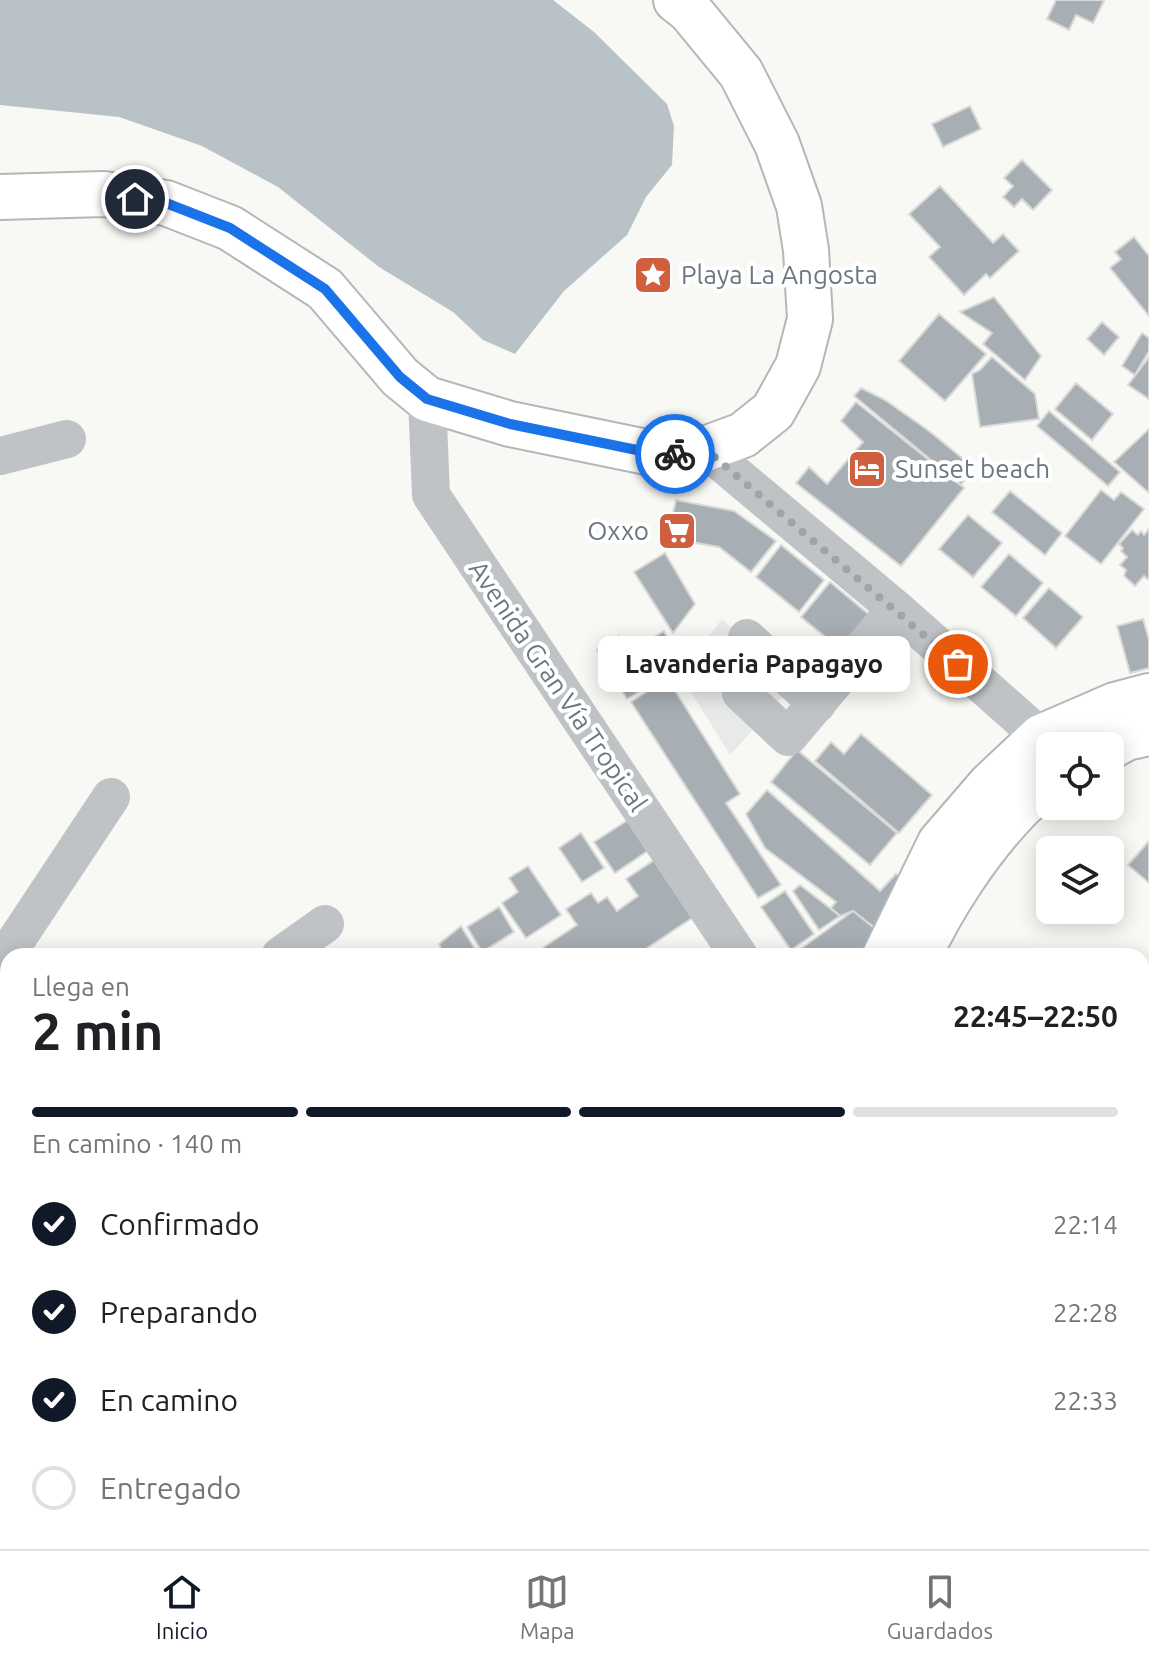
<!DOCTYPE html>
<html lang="es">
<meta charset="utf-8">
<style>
:root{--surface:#fff;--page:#f6f6f6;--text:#202124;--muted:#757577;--line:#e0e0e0;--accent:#111827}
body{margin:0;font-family:Ubuntu,sans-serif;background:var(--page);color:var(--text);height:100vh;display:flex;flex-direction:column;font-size:30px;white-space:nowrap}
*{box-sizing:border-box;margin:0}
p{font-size:26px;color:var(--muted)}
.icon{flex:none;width:44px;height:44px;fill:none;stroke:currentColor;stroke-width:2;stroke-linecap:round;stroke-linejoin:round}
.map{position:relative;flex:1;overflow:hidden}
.drawer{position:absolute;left:0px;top:948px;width:1150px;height:602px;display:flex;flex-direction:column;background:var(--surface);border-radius:24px 24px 0 0;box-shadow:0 4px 20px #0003}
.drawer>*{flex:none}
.tools{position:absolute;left:1036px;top:732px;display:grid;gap:16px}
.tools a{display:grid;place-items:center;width:88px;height:88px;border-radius:12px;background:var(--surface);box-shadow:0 4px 20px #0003;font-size:40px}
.pin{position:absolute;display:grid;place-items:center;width:68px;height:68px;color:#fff;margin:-34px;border:4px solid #fff;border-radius:50%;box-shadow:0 2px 8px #0007}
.courier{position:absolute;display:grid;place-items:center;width:80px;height:80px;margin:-40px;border:6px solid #1a73e8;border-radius:50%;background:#fff;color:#222;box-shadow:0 2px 10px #0007}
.bubble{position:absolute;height:56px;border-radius:12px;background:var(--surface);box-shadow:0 4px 20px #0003;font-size:26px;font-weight:700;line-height:56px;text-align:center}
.headline em{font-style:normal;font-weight:700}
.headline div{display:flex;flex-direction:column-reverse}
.headline{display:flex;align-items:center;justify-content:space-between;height:136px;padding:0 32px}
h1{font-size:52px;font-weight:700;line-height:60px}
.bar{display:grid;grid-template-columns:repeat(4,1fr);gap:12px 8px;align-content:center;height:96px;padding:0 32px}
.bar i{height:10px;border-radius:6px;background:var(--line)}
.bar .active{background:var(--accent)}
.bar p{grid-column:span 4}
ol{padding:0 32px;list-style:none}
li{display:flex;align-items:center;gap:24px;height:88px}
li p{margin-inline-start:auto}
li .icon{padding:8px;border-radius:50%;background:var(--accent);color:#fff;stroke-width:4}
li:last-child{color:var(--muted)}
li i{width:44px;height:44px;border:4px solid var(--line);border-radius:50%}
.menu{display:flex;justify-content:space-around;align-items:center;height:112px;border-top:2px solid var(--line);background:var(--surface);font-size:22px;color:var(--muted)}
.menu a{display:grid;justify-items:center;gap:4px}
.menu .active{color:var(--accent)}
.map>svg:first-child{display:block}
</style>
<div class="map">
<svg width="1149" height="1549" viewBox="0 0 1149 1549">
<rect width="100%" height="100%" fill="#f8f8f5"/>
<path fill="#e8e9e9" d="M722,619L792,687L730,755L680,674Z"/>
<path fill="#b9c3c7" d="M0,0H553L594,32L667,104L674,126L672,165L646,197L627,235L564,291L515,354L483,340L453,312L379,267L278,187L202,146L119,117L0,105Z"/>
<g fill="#a7aeb4" stroke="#d9d9d8" stroke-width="2">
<path d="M1056,0H1101L1104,1L1093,23L1076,15L1069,30L1047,19Z"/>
<path d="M970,106L981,129L943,147L932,124Z"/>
<path d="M1022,160L1052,190L1033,210L1022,199L1014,207L1003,197L1013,186L1004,178Z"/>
<path d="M940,186L993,243L1003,234L1019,251L990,278L986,274L964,295L929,257L940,247L909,214Z"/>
<path d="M1134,237L1149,256V316L1110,268L1121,259L1115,252Z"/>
<path d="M994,297L1041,356L1025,380L983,344L992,333L960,312Z"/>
<path d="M939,314L986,354L945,401L899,361Z"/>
<path d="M1102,322L1119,337L1104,355L1087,339Z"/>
<path d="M1142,333L1149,338V351L1135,375L1122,366Z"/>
<path d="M992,357L1035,394L1039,419L980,427L972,374L980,370Z"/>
<path d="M1149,357V399L1128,385Z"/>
<path d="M1076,383L1113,414L1092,440L1055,409Z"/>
<path d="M861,388L885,400L929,431L973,467L961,485L854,396Z"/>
<path d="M856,402L964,488L901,566L796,483L809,467L827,484L863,442L841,421Z"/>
<path d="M1049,411L1120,472L1108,486L1037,426Z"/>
<path d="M1149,429V493L1114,462Z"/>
<path d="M1101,490L1114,500L1121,492L1144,509L1101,564L1065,536Z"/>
<path d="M1010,491L1062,533L1045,555L992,512Z"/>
<path d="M676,500L734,511L776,541L751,572L719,547L667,538Z"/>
<path d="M968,515L1002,543L973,577L939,549Z"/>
<path d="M1149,529V577L1147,579L1144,576L1135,586L1124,576L1126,570L1120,565L1127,557L1121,551L1123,548L1119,544L1132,530L1138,535L1141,531L1144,535Z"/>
<path d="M781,545L824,580L799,612L756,577Z"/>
<path d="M665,553L695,604L673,633L634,572Z"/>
<path d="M1009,554L1043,583L1016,616L981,587Z"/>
<path d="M830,582L873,618L845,653L801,617Z"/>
<path d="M1049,588L1083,617L1056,648L1023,618Z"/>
<path d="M1143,619L1149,640V668L1130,673L1117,626Z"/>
<path d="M664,631L679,660L649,680L631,651Z"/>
<path d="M619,636L649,686L627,699L597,650Z"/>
<path d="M667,678L740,794L726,803L781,885L758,898L631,702Z"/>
<path d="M861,734L932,795L899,833L815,761L831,742L844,754Z"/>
<path d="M797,750L897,833L870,865L771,782Z"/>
<path d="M767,790L880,891L896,874L904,881L880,932L853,911L840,916L831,908L836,902L765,848L746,814Z"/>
<path d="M631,818L652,848L615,873L594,842Z"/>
<path d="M581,833L604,868L582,882L559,848Z"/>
<path d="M1148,842L1149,843V883L1128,865Z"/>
<path d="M656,859L695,916L635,956H541L538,951L577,925L566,909L591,893L598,903L607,897L617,911L638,896L626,879Z"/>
<path d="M528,866L561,915L526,938L502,903L518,892L509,878Z"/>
<path d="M800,885L840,916L819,930L793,891Z"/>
<path d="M785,891L814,934L791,950L761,907Z"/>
<path d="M499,907L514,932L482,952L467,927Z"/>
<path d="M853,911L884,936L873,956H799L795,953Z"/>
<path d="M461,926L478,954L444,956L439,944Z"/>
<path d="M1149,1030V1070L1142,1061V1035Z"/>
<path d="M8,1434V1478L0,1435Z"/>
<path d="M118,1542H141L142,1549H119Z"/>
<path d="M148,1542H164V1549H149Z"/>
<rect x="168" y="1542" width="38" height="7"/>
<path d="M481,1542H518L520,1547L536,1542H559L561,1549H483Z"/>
<path d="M836,1542H938L940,1545L931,1549H839Z"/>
<path d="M965,1542H1039L1040,1544L1032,1549H985L982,1545L976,1549H970Z"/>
</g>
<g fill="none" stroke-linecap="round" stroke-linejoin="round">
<g stroke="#b3b7ba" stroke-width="48">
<g id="major">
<path d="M0,197L104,194L166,203L230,228L325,289L400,377L427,399L510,424L666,456L705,449L743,435L773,411L798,366L810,319L806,250L799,206L777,144L741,73L690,11L676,0"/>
<path d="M1110,747L1126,738L1149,733"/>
<path d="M885,956L940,843L990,785L1041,737L1115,705L1149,696"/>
<path d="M919,956C942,906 978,851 1016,811C1025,800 1039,792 1050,783"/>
<path d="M755,1542L757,1549"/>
</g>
</g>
<g stroke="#bfc3c6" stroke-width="38">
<path d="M427,399L431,495L739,956"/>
<path d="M705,449L896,609L1041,737"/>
<path d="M0,456L67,439"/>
<path d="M747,638L817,704"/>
<path d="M741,693L788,737L896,609"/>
<path d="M7,954L111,797"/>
<path d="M280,956L325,924"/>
<path d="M0,1262L8,1265"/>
<path d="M1142,1299L1149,1296"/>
<path d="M0,1418L8,1417"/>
<path d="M434,1542L436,1549"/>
<path d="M1086,1542L1091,1549"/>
<path d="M293,1549L306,1544L324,1542"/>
</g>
<use href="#major" stroke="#fff" stroke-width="44"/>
</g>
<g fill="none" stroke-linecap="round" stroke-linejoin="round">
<path stroke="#9ca5ab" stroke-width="8" stroke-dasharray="0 14.4" d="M675,454L705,449L958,664"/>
<path stroke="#1a73e8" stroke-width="10" d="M135,199L166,203L230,228L325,289L400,377L427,399L510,424L666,456L675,454"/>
</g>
<defs>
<g id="sight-square" transform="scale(2)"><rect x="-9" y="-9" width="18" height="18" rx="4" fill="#cf5f3e" stroke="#fff"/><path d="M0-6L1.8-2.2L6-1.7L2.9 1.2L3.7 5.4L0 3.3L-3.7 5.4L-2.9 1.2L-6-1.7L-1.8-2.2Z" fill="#fff"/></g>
<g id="hotel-square" transform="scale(2)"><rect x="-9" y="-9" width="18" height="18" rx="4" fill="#cf5f3e" stroke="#fff"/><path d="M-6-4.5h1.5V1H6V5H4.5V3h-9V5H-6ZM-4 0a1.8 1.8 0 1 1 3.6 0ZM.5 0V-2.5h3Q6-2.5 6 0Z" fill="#fff"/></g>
<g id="supermarket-square" transform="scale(2)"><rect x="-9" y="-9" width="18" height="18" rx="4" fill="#cf5f3e" stroke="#fff"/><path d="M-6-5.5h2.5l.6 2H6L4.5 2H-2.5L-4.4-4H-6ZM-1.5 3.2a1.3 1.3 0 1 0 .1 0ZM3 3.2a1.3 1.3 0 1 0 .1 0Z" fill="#fff"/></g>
</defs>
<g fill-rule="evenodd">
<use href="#sight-square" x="653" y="275"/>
<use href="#hotel-square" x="867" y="469"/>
<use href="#supermarket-square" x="677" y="531"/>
</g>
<g text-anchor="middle" stroke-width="8" stroke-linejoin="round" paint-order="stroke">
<g font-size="26" fill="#6a7883" stroke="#fff" text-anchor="start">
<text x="681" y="284">Playa La Angosta</text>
<text x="895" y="478">Sunset beach</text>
<text x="649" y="540" text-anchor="end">Oxxo</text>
</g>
<g font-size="26" fill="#6a7883" stroke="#fff">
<text transform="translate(558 686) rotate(56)" y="9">Avenida Gran Vía Tropical</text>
</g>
</g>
</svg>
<div class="tools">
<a><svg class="icon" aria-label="locate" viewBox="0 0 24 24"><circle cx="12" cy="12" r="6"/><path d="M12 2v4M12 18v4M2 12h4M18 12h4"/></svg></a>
<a><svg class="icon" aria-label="layers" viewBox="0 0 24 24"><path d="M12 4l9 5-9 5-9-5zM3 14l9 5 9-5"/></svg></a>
</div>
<div class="pin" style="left:958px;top:664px;background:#ea580c"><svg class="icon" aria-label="bag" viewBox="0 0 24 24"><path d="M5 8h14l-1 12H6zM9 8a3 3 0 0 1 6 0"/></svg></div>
<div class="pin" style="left:135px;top:199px;background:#1f2937"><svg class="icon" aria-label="home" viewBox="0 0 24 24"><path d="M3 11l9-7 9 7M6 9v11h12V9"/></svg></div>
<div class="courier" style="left:675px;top:454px"><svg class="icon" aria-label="bike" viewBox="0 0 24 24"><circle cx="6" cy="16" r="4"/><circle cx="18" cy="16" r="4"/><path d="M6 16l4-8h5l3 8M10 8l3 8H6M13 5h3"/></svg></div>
<div class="bubble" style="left:598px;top:636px;width:312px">Lavanderia Papagayo</div>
<section class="drawer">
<div class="headline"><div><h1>2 min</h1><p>Llega en</p></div><em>22:45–22:50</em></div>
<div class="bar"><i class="active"></i><i class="active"></i><i class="active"></i><i></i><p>En camino · 140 m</p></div>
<ol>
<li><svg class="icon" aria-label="check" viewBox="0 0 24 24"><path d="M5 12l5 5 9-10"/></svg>Confirmado<p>22:14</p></li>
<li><svg class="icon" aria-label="check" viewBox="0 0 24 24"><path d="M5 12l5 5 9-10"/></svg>Preparando<p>22:28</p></li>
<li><svg class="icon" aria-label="check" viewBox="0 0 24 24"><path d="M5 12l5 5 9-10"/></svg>En camino<p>22:33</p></li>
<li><i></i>Entregado</li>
</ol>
</section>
</div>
<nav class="menu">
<a class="active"><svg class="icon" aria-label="home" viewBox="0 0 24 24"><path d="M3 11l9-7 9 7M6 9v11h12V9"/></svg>Inicio</a>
<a><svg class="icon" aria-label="map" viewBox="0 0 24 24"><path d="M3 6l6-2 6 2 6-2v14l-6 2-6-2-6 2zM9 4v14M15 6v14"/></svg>Mapa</a>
<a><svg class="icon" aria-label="saved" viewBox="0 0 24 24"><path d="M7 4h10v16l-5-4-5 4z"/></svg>Guardados</a>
</nav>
